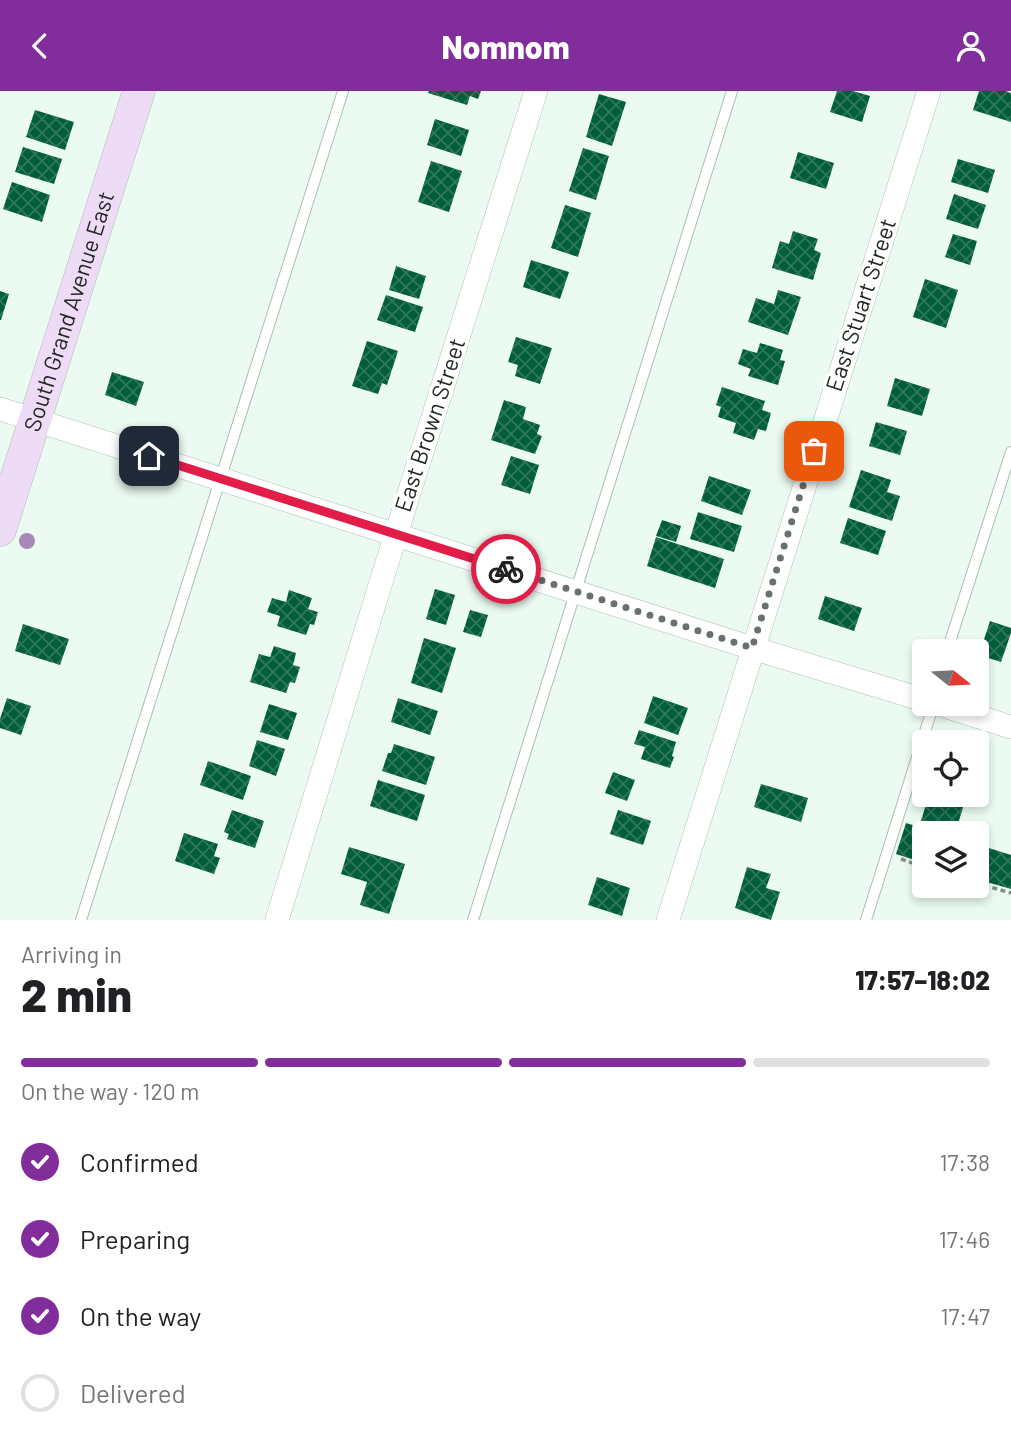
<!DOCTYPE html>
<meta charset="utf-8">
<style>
:root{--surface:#fff;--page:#f6f6f6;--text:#202124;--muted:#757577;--line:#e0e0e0;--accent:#812d9c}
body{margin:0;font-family:Barlow,sans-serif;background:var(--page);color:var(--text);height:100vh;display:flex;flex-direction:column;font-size:26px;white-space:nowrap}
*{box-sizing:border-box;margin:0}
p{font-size:23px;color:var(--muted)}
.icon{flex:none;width:38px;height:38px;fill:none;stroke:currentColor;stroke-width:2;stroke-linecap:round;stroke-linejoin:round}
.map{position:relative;height:829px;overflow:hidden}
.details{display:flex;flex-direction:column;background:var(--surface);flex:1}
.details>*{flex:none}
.needle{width:46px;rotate:108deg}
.buttons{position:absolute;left:912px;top:548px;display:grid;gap:14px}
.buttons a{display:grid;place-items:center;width:77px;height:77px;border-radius:7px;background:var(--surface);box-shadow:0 4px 10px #0003;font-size:35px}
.pin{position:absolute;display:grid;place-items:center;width:60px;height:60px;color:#fff;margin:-30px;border-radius:14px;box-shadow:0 4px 10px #0006}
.courier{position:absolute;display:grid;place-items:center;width:70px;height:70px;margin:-35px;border:5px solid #e11d48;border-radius:50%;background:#fff;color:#222;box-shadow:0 2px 9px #0007}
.summary em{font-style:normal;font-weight:800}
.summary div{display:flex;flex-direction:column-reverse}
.summary{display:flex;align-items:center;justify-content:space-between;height:119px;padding:0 21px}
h1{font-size:46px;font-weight:800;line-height:52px}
.bar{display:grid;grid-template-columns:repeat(4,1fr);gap:10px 7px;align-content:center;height:84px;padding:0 21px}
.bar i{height:9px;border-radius:5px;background:var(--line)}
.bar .on{background:var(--accent)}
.bar p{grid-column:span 4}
ol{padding:0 21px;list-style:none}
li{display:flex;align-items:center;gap:21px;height:77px}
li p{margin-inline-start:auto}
li .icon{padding:7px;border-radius:50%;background:var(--accent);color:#fff;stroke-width:4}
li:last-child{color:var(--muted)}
li i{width:38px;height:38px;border:4px solid var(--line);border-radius:50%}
header{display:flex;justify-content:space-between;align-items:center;height:91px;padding:0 21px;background:var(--accent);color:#fff;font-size:32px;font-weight:800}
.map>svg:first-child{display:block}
</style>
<header><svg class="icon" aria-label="back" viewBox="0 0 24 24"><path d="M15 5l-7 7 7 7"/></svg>Nomnom<svg class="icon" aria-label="person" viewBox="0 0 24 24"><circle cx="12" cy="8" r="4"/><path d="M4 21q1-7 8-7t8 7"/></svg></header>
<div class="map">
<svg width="1011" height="829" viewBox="0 0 1011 829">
<defs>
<pattern id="building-cross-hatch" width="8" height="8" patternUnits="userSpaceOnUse" patternTransform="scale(1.75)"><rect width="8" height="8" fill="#005e3c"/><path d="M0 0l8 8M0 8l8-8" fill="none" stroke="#2f765c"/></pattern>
</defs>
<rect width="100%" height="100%" fill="#ebfbf2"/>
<g fill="url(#building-cross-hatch)">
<path d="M429,0H481L478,8L470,5L467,14L428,2Z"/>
<path d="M837,0H853L870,5L862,31L830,21Z"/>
<path d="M979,0H1006L1011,2V31L973,19Z"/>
<path d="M599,3L626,11L612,55L586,46Z"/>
<path d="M35,19L74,31L65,59L26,46Z"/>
<path d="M435,28L469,39L461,65L427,54Z"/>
<path d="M23,56L62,68L54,93L15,81Z"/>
<path d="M583,57L609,65L596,109L569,100Z"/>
<path d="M798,61L834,72L826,98L790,87Z"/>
<path d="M958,68L995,79L988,102L951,91Z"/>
<path d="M431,70L462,80L449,121L418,111Z"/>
<path d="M12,91L50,104L42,131L3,118Z"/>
<path d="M954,103L986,114L978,138L946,128Z"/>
<path d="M565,114L591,122L578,166L551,157Z"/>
<path d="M793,140L818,148L814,159L821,162L813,189L772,177L780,150L789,153Z"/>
<path d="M953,143L977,150L970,174L945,166Z"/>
<path d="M531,169L569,181L560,208L523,196Z"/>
<path d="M396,175L426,185L419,208L389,199Z"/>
<path d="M925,188L958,199L946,237L913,226Z"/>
<path d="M778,199L801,206L788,244L748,231L756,207L774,213Z"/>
<path d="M0,200L9,203L1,229H0Z"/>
<path d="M386,204L423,216L415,241L377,229Z"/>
<path d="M516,246L552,257L540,293L515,285L518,274L508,271Z"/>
<path d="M367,250L398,260L387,294L382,292L378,303L352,295Z"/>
<path d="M760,252L783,259L780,269L785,270L778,294L748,285L751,278L738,273L743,258L757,262Z"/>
<path d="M112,281L144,291L136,315L105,304Z"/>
<path d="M895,287L930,298L922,325L887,315Z"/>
<path d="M722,296L765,310L762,319L771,322L766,340L758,338L754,349L733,342L736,332L718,326L721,316L716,314Z"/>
<path d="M504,309L526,316L523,328L540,334L537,343L542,345L535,363L491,349Z"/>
<path d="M876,331L907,340L900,364L869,355Z"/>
<path d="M511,365L539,374L530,403L501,394Z"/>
<path d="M861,379L891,389L887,401L900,405L892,430L849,416Z"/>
<path d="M709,385L751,399L742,424L701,410Z"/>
<path d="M698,421L742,435L734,461L690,448Z"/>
<path d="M848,427L886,440L878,464L840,452Z"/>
<path d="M662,429L681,435L676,451L656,445Z"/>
<path d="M656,446L724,468L715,497L647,475Z"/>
<path d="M435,498L455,504L446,534L426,528Z"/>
<path d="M289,499L312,507L308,518L318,521L314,534L310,533L306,544L277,535L280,525L267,521L272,507L286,511Z"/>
<path d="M825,505L862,517L854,540L818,528Z"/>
<path d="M470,519L488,524L481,546L463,541Z"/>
<path d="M990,530L1011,537V542L1001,571L979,564Z"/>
<path d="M23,533L69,548L60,574L15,560Z"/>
<path d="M424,547L456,557L442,602L411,592Z"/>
<path d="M274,555L296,562L293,574L300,576L295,592L290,591L286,602L250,591L259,563L270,566Z"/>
<path d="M653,605L688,617L678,644L644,632Z"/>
<path d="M7,607L31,615L21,644L0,637V628Z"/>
<path d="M398,607L438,620L430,644L391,631Z"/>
<path d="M269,613L297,622L288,649L260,641Z"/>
<path d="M639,639L676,651L672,665L674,666L670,677L641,668L645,656L634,653Z"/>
<path d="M257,649L285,658L276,685L249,675Z"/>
<path d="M394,653L435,666L426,694L382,680L388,662H391Z"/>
<path d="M208,670L251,685L243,709L200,694Z"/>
<path d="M613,681L635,689L627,710L605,702Z"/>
<path d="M378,689L425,704L417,730L370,715Z"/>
<path d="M761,693L808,707L801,731L754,716Z"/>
<path d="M929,704H967L955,742H924V772L896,763L906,732L919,736Z"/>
<path d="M232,719L264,730L255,757L227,748L229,743L224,741Z"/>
<path d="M618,719L651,730L643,754L610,743Z"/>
<path d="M184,742L218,753L214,765L220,767L214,783L175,770Z"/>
<path d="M976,753L1011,764V798L976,788Z"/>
<path d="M349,756L405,773L389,823L360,814L367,791L341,783Z"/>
<path d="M747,776L771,783L766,797L780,801L771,829L735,817Z"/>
<path d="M597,786L630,797L622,825L588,814Z"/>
</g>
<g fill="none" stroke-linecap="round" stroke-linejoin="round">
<g stroke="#afbeb5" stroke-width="12">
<g id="service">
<path d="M947,560L1011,361"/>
<path d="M81,829L343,0"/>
<path d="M473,829L732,0"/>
<path d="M866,829L934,612"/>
</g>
</g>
<g stroke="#afbeb5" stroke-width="24">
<g id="minor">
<path d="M0,318L752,557L924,609"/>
<path d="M935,612L1011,636"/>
<path d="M277,829L386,475L536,0"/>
<path d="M668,829L929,0"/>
</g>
</g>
<g stroke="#afbeb5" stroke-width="33">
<g id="secondary">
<path id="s1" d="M0,439L139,0"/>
</g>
</g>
<g stroke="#838e88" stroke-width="3.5" stroke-dasharray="5 3.5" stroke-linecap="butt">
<path d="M901,768L924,776"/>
<path d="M976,792L1011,802"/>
</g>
<use href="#service" stroke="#fff" stroke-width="10"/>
<use href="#minor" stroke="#fff" stroke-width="23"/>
<use href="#secondary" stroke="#eedbf5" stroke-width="32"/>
</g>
<circle fill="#a689b6" cx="27" cy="450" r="8"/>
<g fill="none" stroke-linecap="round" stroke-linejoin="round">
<path stroke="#68716b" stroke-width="7" stroke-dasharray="0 12.6" d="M506,478L752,557L814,360"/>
<path stroke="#e11d48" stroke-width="9" d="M149,365L506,478"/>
</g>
<g text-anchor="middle" stroke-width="7" stroke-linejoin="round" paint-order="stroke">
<g font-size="23" fill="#212723" stroke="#fff">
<text transform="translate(861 214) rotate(-72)" y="8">East Stuart Street</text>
<text dy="8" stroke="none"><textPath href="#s1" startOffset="229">South Grand Avenue East</textPath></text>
<text transform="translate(430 334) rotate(-72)" y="8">East Brown Street</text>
</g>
</g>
</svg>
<div class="buttons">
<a><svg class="needle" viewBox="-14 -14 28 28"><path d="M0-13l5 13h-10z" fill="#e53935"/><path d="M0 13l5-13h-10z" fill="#757577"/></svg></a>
<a><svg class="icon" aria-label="locate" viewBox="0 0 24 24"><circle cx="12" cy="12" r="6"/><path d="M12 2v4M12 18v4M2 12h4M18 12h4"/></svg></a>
<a><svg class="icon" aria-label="layers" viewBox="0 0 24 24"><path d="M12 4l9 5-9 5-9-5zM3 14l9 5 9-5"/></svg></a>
</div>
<div class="pin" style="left:814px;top:360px;background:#ea580c"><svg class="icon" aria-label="bag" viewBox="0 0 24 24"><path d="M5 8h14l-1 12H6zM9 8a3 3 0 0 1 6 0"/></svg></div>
<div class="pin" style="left:149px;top:365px;background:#1f2937"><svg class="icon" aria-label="home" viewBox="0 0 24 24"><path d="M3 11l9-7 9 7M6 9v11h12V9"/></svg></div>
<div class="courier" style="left:506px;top:478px"><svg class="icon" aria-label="bike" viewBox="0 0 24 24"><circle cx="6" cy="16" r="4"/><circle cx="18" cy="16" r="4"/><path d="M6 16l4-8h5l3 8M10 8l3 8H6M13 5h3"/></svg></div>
</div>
<section class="details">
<div class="summary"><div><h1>2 min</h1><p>Arriving in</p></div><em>17:57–18:02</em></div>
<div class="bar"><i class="on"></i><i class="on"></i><i class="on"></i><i></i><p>On the way · 120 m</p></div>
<ol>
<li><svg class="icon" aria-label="check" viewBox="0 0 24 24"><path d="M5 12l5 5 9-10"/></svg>Confirmed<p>17:38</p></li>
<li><svg class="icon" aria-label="check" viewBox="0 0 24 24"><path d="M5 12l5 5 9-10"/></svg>Preparing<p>17:46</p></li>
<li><svg class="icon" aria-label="check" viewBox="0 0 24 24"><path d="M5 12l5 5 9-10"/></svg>On the way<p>17:47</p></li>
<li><i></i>Delivered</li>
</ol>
</section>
